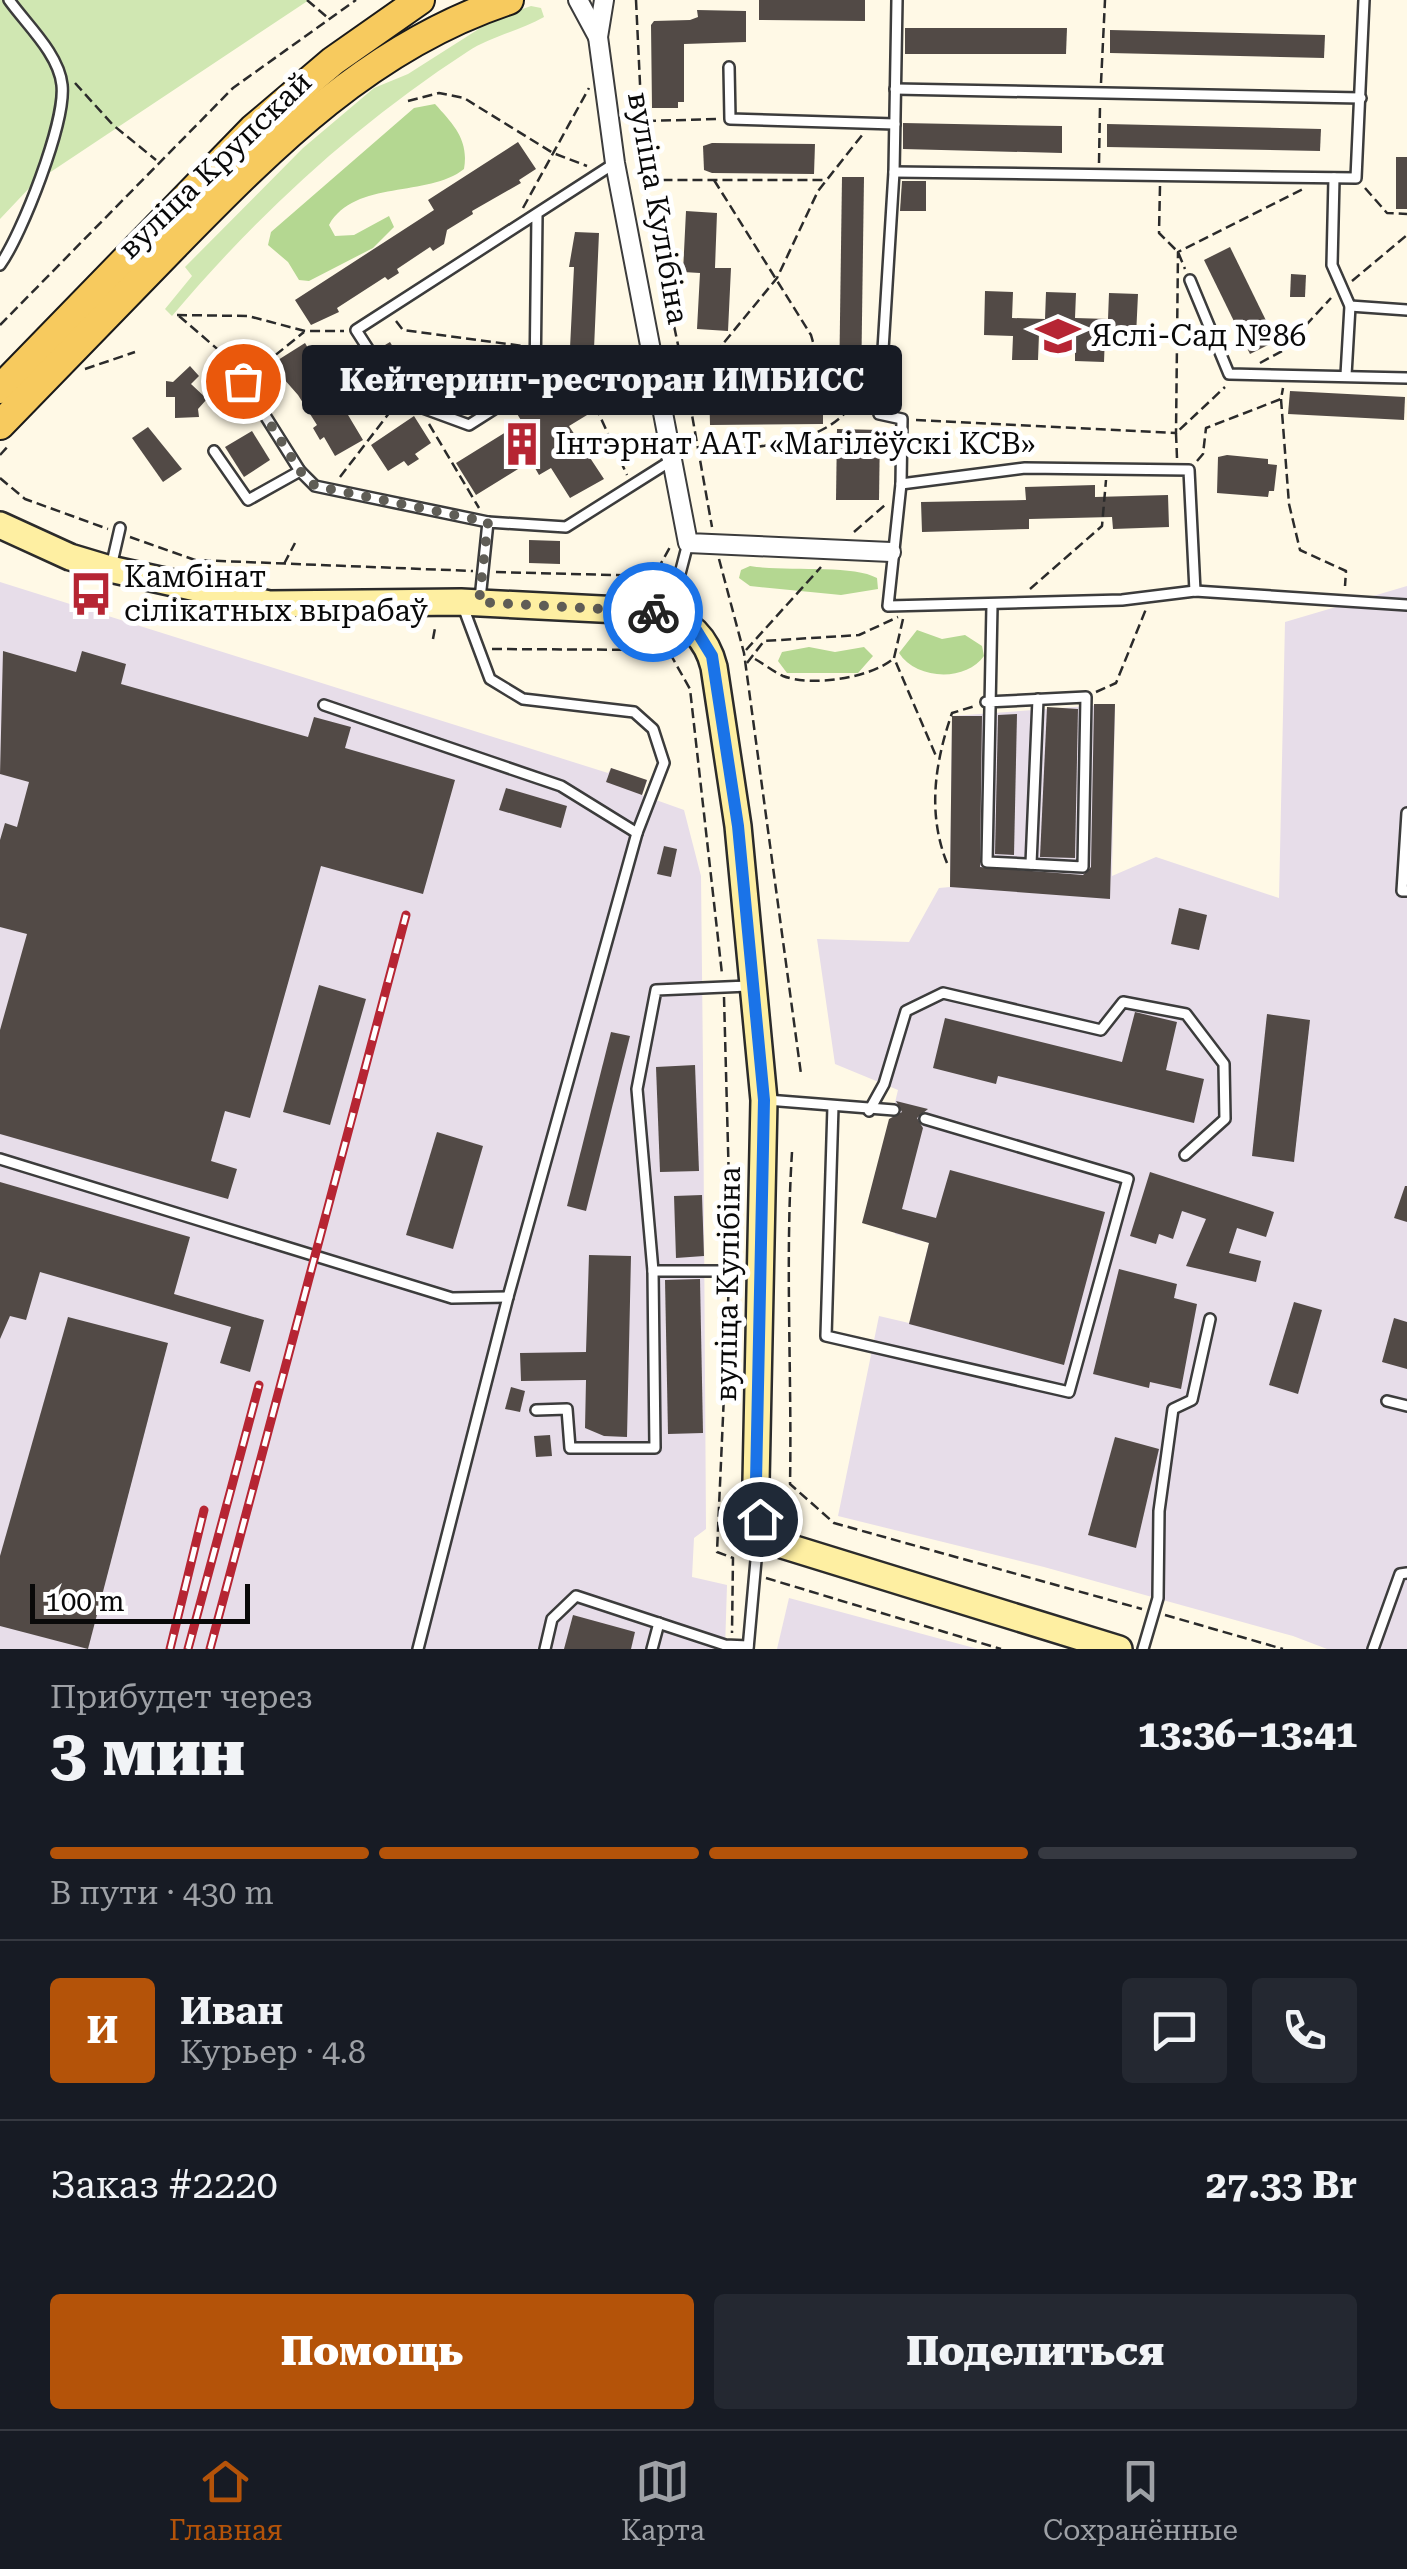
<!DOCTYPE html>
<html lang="ru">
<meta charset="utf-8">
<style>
:root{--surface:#171b24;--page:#242831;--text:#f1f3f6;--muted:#9ea1a6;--line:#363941;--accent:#b45309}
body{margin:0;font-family:"Roboto Serif",serif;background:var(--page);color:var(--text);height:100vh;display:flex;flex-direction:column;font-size:38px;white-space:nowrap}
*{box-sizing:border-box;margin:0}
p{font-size:32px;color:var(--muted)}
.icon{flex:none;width:55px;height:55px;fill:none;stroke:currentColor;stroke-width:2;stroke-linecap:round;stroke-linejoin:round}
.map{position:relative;height:1649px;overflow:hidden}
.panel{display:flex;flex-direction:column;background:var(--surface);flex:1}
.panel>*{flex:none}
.scale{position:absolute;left:30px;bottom:25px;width:220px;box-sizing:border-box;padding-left:10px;border:5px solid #090909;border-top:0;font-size:28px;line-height:35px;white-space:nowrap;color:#090909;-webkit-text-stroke:8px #fff;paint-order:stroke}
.pin{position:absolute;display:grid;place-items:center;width:85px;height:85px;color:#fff;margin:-42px;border:5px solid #fff;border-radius:50%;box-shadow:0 2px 10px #0007}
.courier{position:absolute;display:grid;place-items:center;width:100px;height:100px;margin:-50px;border:8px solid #1a73e8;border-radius:50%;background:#fff;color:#222;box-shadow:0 2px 12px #0007}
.bubble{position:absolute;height:70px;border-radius:10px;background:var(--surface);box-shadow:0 2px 8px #0004;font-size:32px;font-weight:800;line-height:70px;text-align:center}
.summary em{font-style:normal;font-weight:800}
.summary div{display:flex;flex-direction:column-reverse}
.summary{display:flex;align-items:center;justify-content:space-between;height:170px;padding:0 50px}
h1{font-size:65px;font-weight:800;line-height:75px}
.bar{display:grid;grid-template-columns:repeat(4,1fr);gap:15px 10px;align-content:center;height:120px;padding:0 50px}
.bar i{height:12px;border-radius:8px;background:var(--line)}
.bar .active{background:var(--accent)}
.bar p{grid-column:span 4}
.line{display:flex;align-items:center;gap:25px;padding:0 50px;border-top:2px solid var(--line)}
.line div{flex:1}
.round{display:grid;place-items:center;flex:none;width:105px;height:105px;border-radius:10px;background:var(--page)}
.cta{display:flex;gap:20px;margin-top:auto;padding:20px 50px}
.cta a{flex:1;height:115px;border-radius:10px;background:var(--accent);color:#fff;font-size:40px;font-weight:800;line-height:115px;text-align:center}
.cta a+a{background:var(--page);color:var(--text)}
.tab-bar{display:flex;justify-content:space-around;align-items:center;height:140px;border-top:2px solid var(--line);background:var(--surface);font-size:28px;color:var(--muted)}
.tab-bar a{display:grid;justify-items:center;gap:5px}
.tab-bar .active{color:var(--accent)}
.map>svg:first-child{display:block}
</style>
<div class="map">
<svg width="1407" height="1649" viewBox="0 0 1407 1649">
<rect width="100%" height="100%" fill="#fff9e6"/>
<g fill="#e7dde9">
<path d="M0,582L608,773L611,768L647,781L642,795L684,810L701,876L703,1067L706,1529L694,1538L692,1577L727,1585L725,1649H0Z"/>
<path d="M1407,586V1649H1327L1293,1636L1044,1567L838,1516L879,1316L909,1323L929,1243L895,1234L891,1119L898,1090L835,1064L817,939L909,942L939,888L950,887L952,716L1115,704L1112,876L1156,857L1279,898L1285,622Z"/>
<path d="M789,1598L978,1649H777Z"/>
</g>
<g fill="#d0e7b2">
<path d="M0,0H309L34,183L0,219Z"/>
<path d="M531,6L541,8L544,17C520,31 491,36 467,52C355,125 258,214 172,316L165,309L192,276L185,267L303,148L374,88L408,74L496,18Z"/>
</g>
<g fill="#b4d791">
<path d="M435,104C454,125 469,140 464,169C428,198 355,179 329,225L335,236L354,235L389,216L394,227L373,248L309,281L299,280L288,262L268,245L271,232L414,108Z"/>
<path d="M750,566C785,572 852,564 877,578L878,589L841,595L750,586L739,578L741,570Z"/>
<path d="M917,630L942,639L965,635L982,646L984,656C966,682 916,680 899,653Z"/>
<path d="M809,647L835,652L864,647L873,656L858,673H787L778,661L782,652Z"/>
</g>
<g fill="#524a46">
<path d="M759,0H865V21L759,20Z"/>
<path d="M697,10L746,11V42L684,44V102H678V108H652L651,25L654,21L690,20L698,17Z"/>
<path d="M905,28H1067L1066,54H905Z"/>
<path d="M1110,30L1325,35L1324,58L1110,53Z"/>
<path d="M903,123L1062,126V153L903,149Z"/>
<path d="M1107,124L1321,129L1320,151L1107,147Z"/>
<path d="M518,142L536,169L519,180L521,183L472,211L473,214L447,230L444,244L433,251L430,247L397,269L399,273L388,280L385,277L337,308L339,312L311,325L295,300L434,210L428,200Z"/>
<path d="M712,143L815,144L814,174L712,173L704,170L703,146Z"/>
<rect x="1396" y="157" width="11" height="52"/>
<path d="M842,177H864L861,390H839Z"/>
<path d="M902,181H926V211H900Z"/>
<path d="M686,211L717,213L715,268H731L728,331L697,329L700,273L683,272Z"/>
<path d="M575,232L599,233L594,349L570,348L574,267H569Z"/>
<path d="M1230,247L1276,341L1250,354L1204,260Z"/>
<path d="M1291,274L1306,275L1305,297H1290Z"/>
<path d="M985,291L1013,292L1012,318L1045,319L1046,292L1076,293L1075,318L1108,319L1109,293L1138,294L1136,336L1105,335L1104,362L1075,361V335L1039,334L1038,360H1012L1013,336L984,335Z"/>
<path d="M390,342L400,359L408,354L422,377L405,388L380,348Z"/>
<path d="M305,343L363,440L335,456L324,437L320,440L313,428L317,425L298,395L276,370L282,367L278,360Z"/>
<path d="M190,366L199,376L191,384L207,399L198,409L199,417L175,418V397H166V381L173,382Z"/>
<path d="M570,378L592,412L569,426L604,479L570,498L551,468L539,475L531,461L476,495L456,463L522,422L516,412Z"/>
<path d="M709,383H739V395L799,394V386L823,385V424L710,425Z"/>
<path d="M1290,391L1405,397L1404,420L1288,414Z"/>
<path d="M414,416L431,443L415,454L419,459L408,466L404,461L388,471L371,445Z"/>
<path d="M148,427L182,469L163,482L132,438Z"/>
<path d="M837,429L880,430L879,500H836Z"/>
<path d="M252,431L270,460L244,477L225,447Z"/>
<path d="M1227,455L1268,459V464L1277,465L1274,491H1269L1268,497L1217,493L1218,457Z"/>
<path d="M1095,485V497L1168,495L1169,527L1113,529L1112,517L1029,519V529L922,532L921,502L1026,500L1025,487Z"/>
<path d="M529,540L560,541V564L529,563Z"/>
<path d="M3,651L76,672L82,651L126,664L121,684L308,737L314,717L351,727L345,748L455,780L423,894L321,866L250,1118L225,1111L211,1161L237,1169L228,1199L0,1134V1030L27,934L0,927V840L5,823L17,827L29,782L0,774Z"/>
<path d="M1094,704H1115L1110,899L950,887L952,716H982L980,867L1083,875L1091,867Z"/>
<path d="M1047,707L1078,709L1075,858L1040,857Z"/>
<path d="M1017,714L1014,855L995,854L998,715Z"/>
<path d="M611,768L647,780L642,795L606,782Z"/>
<path d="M506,788L567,806L561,828L499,810Z"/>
<path d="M664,846L677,849L671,877L657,874Z"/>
<path d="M1179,908L1207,915L1199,950L1171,944Z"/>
<path d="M319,985L366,999L330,1125L283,1112Z"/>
<path d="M1135,1012L1177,1022L1166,1070L1204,1079L1194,1123L998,1076L996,1084L933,1068L945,1018L1122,1062Z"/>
<path d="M1267,1014L1310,1020L1294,1162L1252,1156Z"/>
<path d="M611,1032L630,1036L586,1211L567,1206Z"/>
<path d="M695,1065L699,1171L660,1172L656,1067Z"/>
<path d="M896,1101L928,1109L917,1118L923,1128L902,1209L936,1218L950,1170L1105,1212L1064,1365L909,1324L929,1243L862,1223L889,1119L902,1112Z"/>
<path d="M437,1132L483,1146L453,1249L406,1235Z"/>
<path d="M1150,1172L1274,1212L1266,1237L1237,1228L1229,1253L1261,1261L1256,1282L1186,1266L1206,1219L1182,1211L1173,1239L1159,1234L1156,1244L1130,1236Z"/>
<path d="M0,1182L190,1237L174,1294L264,1320L250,1372L220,1363L231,1327L40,1272L26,1320L10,1316L0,1339Z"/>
<path d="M1405,1186H1407V1222L1394,1218Z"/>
<path d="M702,1195L704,1256L676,1258L674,1196Z"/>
<path d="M589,1255L631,1256L627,1437L604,1436L585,1428L586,1380L521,1381L520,1353L586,1352Z"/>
<path d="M1119,1269L1177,1284L1174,1298L1197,1304L1181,1389L1150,1382L1149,1388L1093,1374Z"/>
<path d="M700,1279L703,1433L668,1434L665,1280Z"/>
<path d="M1294,1302L1322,1310L1298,1394L1269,1385Z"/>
<path d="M68,1317L168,1343L88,1649L0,1626V1556Z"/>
<path d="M1394,1318L1407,1322V1369L1382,1362Z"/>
<path d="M511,1387L525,1391L520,1412L505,1409Z"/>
<path d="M550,1435L552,1456L536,1457L534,1436Z"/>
<path d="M1115,1437L1159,1449L1136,1548L1088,1535Z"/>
<path d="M573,1615L635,1632L631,1649H564Z"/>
</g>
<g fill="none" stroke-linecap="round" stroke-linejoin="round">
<g stroke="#3c3c3c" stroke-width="14">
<g id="service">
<path d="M897,0L894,172L879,414L902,419L901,484L888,606L1122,600L1195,591L1407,605"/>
<path d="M729,67L730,119L895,124"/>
<path d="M895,89L1361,98"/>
<path d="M894,172L1356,178L1364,0"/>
<path d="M1334,178L1332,265L1350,306L1346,375"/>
<path d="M537,214L535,383L469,425L401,400L356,330L615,163"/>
<path d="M0,265C22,234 66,122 62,85C59,54 26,24 9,0"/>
<path d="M1190,280L1229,374L1407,378"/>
<path d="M1350,306L1407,310"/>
<path d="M230,360L300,471L315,486L488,522"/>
<path d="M657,374H801"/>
<path d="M214,451L248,500L300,471"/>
<path d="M901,484L1025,468L1189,470L1195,591"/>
<path d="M111,567L120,528"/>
<path d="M676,589L688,543"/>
<path d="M480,599L488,522L566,527L669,462"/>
<path d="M986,702L1086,697L1083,867L987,862L992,605"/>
<path d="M324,705L561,786L637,833L664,763L653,729L634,712L523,699L490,679L462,604"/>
<path d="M1407,813L1402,891H1407"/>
<path d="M1031,864L1038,699"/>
<path d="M748,986L656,990L637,1089L653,1271H756"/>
<path d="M767,1100L894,1110"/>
<path d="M833,1106L826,1336L1069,1392L1128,1179L925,1119"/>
<path d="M869,1111L884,1084L906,1011L943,993L1101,1030L1123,1002L1186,1014L1224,1064L1225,1119L1185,1155"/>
<path d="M0,1159L452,1298L508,1297"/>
<path d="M1387,1401L1407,1406"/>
<path d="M536,1410L567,1409L570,1448H655L653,1271"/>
<path d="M418,1649L508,1297L637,833"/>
<path d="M545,1649L552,1619L576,1596L725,1645L748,1646"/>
<path d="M652,1649L659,1623"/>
<path d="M748,1649L759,1527"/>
<path d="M1143,1649L1158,1598L1159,1511L1173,1409L1192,1400L1210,1319"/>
<path d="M1373,1649L1400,1574L1407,1573"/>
</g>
</g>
<g stroke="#3c3c3c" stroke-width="22">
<g id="minor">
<path d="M578,0L598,37"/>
<path d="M604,0L598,37L615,163L688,543L891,552"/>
</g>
</g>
<g stroke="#2b2b2b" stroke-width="30">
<path id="secondary" d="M0,525L70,557L110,569L269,604L461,602L660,612C688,620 707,638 714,667L738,826L764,1100L756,1482L760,1519L782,1545L1119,1649"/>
</g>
<g stroke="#1a1a1a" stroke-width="32">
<g id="primary">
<path d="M0,389L253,129L333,61L420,0"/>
<path d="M0,425C58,365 117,305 175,245C274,144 372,45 509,0"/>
</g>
</g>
<g stroke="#2b2b2b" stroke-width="2.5" stroke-dasharray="10 5" stroke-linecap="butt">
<path d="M307,0L327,17"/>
<path d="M636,0L645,188L681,359"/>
<path d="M75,83L113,125L156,160"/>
<path d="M1101,83L1105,0"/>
<path d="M408,101L439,93L464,98L553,153L587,166"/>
<path d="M646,121L718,119"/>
<path d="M1099,163L1100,106"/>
<path d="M634,174L645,180H825"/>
<path d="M714,180L811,335L822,374"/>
<path d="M1160,186L1159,233L1178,252L1185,269"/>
<path d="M1365,188L1387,213L1407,214"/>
<path d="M523,208L589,88"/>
<path d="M1352,281L1407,235"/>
<path d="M177,315L248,316L305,331H344"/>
<path d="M179,316L222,353"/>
<path d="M396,321L403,330L523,346"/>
<path d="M0,325L233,88L356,0"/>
<path d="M550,353L575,362L627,475"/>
<path d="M701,361L722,345L777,278L818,191L863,134"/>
<path d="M1260,363L1282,351L1331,298"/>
<path d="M85,369L135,352"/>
<path d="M252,374L304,332"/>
<path d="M813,374H822L847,411L865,413"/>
<path d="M545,377L585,359L638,365"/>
<path d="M687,387L712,527"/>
<path d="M1281,399L1289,504L1300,550L1346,571L1345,586"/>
<path d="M916,420L1176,433L1178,252L1303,189"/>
<path d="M429,424L479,508"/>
<path d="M700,452C747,447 814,448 847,411"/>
<path d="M0,455L9,445"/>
<path d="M1177,458L1176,433L1225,387"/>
<path d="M1197,461L1203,454L1206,428L1281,399L1283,388"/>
<path d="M340,477L393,408"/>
<path d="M0,478L25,499L108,529"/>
<path d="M854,532L885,505"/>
<path d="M130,537L195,560L473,571"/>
<path d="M719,559L744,653L801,1074"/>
<path d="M284,564L295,543"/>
<path d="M496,572L654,576L670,547"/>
<path d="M1030,589L1102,526L1106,480"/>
<path d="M903,619L894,658L936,756"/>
<path d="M433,639L435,628"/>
<path d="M656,647V630"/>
<path d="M492,649L668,650L690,689L722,974"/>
<path d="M746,650L821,567"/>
<path d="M755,659C764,664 774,672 783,676C812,687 870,678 893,659"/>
<path d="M747,663L764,641L859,635L898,617"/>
<path d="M1096,692L1116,683L1146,609"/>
<path d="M947,863C927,813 935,762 952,713L975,706"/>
<path d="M724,997L731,1259"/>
<path d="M792,1152C785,1263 792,1373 790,1484L834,1523L1142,1609"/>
<path d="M729,1282L717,1552L733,1558L732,1633"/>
<path d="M766,1578L1001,1649"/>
<path d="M1165,1615L1283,1649"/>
</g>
<use href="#service" stroke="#fff" stroke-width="9"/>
<use href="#minor" stroke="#fff" stroke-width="18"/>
<use href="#secondary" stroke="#feefa2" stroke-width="25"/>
<use href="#primary" stroke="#f7ca5e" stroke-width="28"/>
<g stroke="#b62533" stroke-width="9">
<g id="rail">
<path d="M170,1649L204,1510"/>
<path d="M188,1649L259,1385"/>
<path d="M210,1649L406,915"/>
</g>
</g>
<use href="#rail" stroke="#fff" stroke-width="5" stroke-dasharray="15" stroke-linecap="butt"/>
</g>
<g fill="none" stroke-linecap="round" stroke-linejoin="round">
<path stroke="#5f5d56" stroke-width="10" stroke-dasharray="0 18" d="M243,381L300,471L315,486L488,522L479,602L653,612"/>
<path stroke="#1a73e8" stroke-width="12" d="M653,612L677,617L696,630L712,656L738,826L764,1100L756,1482L760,1519"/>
</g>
<defs>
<g id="school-bare" transform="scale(3.45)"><path d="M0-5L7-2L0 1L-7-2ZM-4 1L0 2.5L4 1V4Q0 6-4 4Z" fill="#b62533" stroke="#fff" stroke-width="2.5" paint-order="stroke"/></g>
<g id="building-bare" transform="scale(3.45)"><path d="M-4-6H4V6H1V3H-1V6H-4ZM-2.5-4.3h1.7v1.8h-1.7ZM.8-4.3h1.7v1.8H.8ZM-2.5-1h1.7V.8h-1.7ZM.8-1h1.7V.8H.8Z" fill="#b62533" stroke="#fff" stroke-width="2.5" paint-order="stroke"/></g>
<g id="bus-bare" transform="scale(3.45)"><path d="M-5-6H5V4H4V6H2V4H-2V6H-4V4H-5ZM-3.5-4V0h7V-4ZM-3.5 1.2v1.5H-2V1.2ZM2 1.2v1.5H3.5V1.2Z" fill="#b62533" stroke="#fff" stroke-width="2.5" paint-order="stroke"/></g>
</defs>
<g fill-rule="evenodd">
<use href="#school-bare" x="1058" y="336"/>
<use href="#building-bare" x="522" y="444"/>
<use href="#bus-bare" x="91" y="594"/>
</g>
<g text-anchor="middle" stroke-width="10" stroke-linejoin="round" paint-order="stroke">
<g font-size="30" fill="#090909" stroke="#fff">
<text transform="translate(215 165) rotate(-44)" y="10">вуліца Крупскай</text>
<text transform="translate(658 208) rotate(80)" y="10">вуліца Кулібіна</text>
<text transform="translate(728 1284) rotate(-89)" y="10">вуліца Кулібіна</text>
</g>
<g font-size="30" fill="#090909" stroke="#fff" text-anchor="start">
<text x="1091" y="346">Яслі-Сад №86</text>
<text x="555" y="454">Інтэрнат ААТ «Магілёўскі КСВ»</text>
<text x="124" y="587">Камбінат<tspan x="124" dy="34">сілікатных вырабаў</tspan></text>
</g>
</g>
</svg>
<div class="scale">100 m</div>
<div class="pin" style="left:243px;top:381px;background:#ea580c"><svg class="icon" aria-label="bag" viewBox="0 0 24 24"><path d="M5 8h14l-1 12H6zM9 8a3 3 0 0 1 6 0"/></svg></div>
<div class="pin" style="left:760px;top:1519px;background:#1f2937"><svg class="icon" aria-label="home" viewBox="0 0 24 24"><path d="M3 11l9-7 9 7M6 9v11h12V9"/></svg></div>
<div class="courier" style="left:653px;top:612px"><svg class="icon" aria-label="bike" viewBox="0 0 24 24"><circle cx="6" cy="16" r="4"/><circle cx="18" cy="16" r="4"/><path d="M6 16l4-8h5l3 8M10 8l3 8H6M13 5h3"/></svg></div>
<div class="bubble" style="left:302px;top:345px;width:600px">Кейтеринг-ресторан ИМБИСС</div>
</div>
<section class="panel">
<div class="summary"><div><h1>3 мин</h1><p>Прибудет через</p></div><em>13:36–13:41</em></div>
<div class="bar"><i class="active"></i><i class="active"></i><i class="active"></i><i></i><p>В пути · 430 m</p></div>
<div class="line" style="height:180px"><b class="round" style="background:var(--accent);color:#fff">И</b><div><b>Иван</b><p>Курьер · 4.8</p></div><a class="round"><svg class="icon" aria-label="chat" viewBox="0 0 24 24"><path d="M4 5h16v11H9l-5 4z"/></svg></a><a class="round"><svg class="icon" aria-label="phone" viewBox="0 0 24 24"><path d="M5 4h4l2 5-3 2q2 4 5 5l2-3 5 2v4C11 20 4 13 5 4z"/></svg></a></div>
<div class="line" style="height:130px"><div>Заказ #2220</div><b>27.33 Br</b></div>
<div class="cta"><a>Помощь</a><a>Поделиться</a></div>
</section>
<nav class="tab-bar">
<a class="active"><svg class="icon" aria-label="home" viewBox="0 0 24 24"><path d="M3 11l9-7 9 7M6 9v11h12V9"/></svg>Главная</a>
<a><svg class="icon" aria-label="map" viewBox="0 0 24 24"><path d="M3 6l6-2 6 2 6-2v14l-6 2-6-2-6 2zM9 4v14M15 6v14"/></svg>Карта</a>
<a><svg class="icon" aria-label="saved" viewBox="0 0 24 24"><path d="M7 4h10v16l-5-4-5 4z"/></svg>Сохранённые</a>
</nav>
